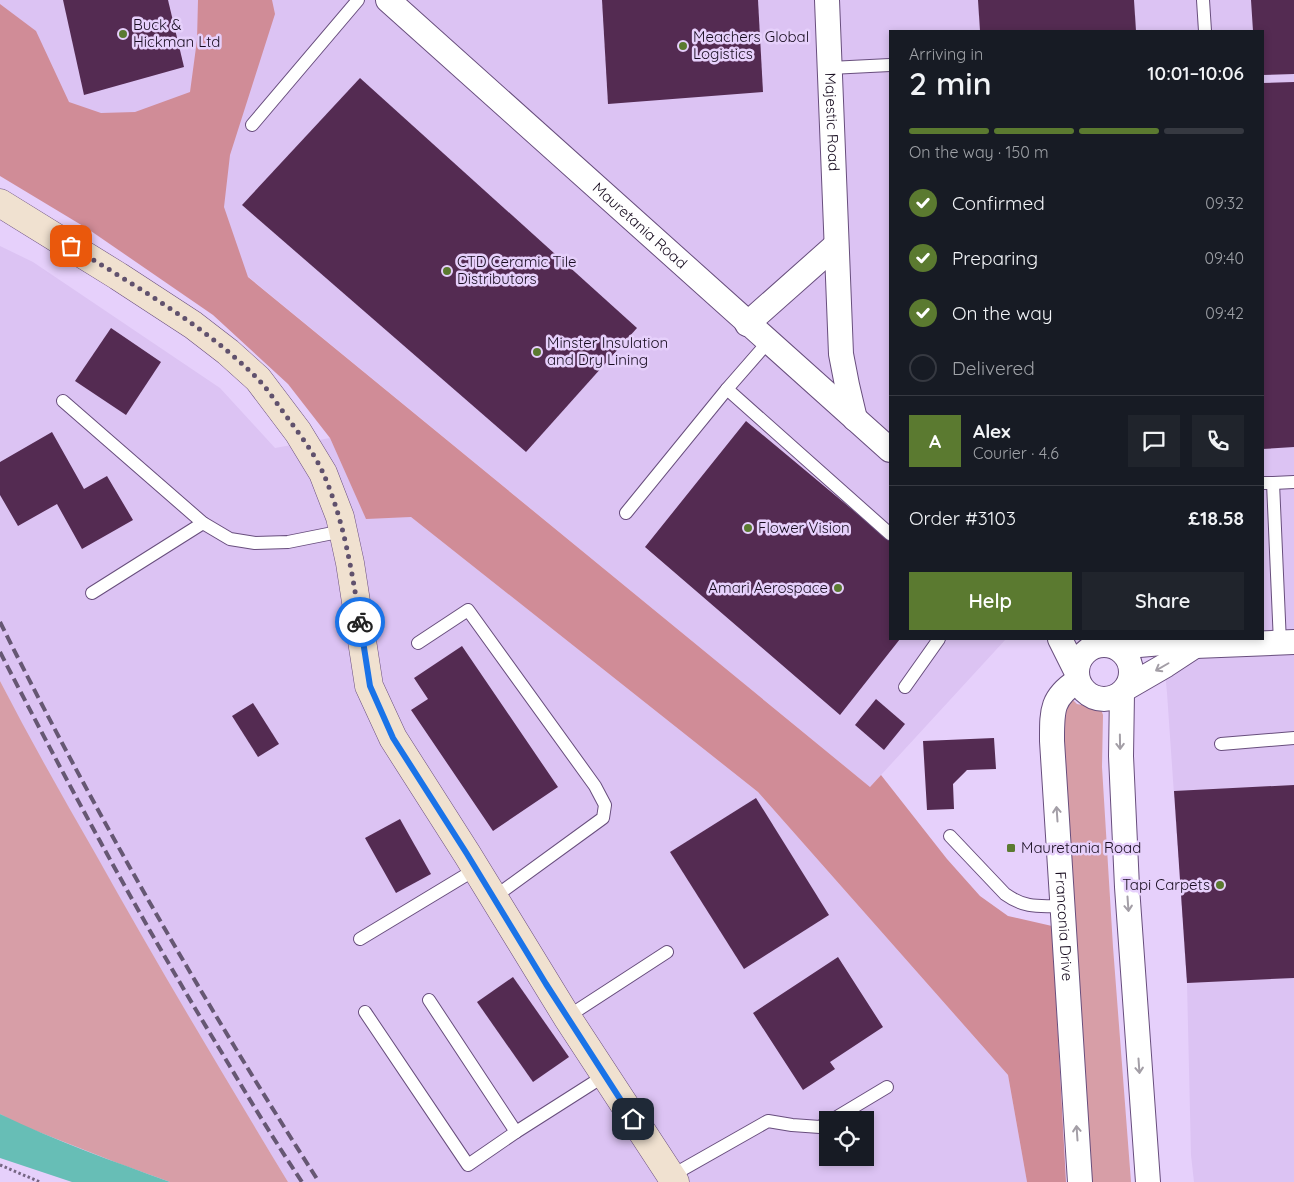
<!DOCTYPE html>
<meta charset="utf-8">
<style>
:root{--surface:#171b24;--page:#20242c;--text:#f1f3f6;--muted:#9ea1a6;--line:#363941;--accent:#5b7a30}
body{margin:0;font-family:Quicksand,sans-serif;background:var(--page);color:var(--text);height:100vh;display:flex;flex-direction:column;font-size:19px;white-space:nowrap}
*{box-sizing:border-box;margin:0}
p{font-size:16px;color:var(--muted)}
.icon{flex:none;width:28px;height:28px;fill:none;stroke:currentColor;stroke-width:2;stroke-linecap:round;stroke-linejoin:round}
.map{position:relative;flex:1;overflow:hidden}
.side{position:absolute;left:889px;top:30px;width:375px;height:610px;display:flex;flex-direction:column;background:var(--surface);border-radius:0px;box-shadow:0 2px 8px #0003}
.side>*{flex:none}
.fabs{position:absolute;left:819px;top:1111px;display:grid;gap:10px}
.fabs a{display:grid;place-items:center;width:55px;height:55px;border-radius:0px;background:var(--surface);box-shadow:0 2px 8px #0003;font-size:25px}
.pin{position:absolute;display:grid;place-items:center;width:42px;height:42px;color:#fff;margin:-21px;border-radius:10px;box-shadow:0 2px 8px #0006}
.courier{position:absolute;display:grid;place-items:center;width:50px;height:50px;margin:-25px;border:4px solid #1a73e8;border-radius:50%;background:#fff;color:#222;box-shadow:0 1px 6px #0007}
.headline em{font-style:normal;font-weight:600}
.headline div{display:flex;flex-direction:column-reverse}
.headline{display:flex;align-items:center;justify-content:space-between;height:85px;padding:0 20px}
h1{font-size:32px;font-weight:600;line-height:38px}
.bar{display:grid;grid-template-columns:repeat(4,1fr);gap:8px 5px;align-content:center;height:60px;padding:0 20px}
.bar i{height:6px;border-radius:4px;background:var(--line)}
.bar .selected{background:var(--accent)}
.bar p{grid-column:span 4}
.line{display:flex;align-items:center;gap:12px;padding:0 20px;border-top:1px solid var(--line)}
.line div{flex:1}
.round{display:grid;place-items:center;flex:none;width:52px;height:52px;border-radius:0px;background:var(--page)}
ol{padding:0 20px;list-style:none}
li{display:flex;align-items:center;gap:15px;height:55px}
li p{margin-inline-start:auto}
li .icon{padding:5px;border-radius:50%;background:var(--accent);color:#fff;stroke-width:4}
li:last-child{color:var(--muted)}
li i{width:28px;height:28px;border:2px solid var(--line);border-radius:50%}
.action{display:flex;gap:10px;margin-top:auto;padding:10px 20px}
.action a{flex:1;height:58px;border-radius:0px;background:var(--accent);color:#fff;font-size:20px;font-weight:600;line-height:58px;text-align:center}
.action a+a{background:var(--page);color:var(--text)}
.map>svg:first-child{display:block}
</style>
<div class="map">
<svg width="1294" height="1182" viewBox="0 0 1294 1182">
<rect width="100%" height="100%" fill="#e6d0fb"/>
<g fill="#dcc3f3" fill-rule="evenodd">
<path d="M0,0H1294V1182H1194L1191,1155L1187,983L1167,693L1162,639H1262V31H890V639H1006L870,787L0,73Z"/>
<path d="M0,246L33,262L220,388L275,448L330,438L366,518L411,517L758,792L1008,1075L1027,1182H288L223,1076L117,893L23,727L0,681ZM828,1120H865V1158H828Z"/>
</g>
<g fill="#d79ea7">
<path d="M0,681C30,739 62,796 95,853C157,964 222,1073 288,1182H170L120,1164L21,1125L0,1114Z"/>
<path d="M1070,697L1077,704L1101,709L1103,715L1102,767L1113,947L1131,1182H1092L1079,1049L1059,733Z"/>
</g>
<path fill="#d08c97" d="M198,0H272L275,14L230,155L224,207L248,277L870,787L881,775L947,859L980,896L1008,916L1052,926L1066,1182H1027L1008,1075L758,792L411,517L366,519L330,438L288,384L213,315L88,229L0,176V4L36,31L69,102L101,113L135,112L190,92L197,40Z"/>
<path fill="#67beb6" d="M0,1114C55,1141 113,1161 170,1182H72L0,1158Z"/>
<g fill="#542b52">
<path d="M63,0H168L184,67L84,95Z"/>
<path d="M602,0H758L763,92L608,104Z"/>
<path d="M978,0H1134L1136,31H980Z"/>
<path d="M1251,0H1294V74L1262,75V31H1253Z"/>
<path d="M360,78L637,328L526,452L242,205Z"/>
<path d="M1294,82V447L1262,449V83Z"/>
<path d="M111,328L161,362L126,415L75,381Z"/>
<path d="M746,421L890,541V639H900L840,715L645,547Z"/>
<path d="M52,432L84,489L107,476L133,520L82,549L57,504L18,526L0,495V462Z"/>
<path d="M462,646L558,787L493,831L411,710L428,699L414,678Z"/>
<path d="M876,699L905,724L884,750L855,725Z"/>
<path d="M253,703L279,744L258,757L232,716Z"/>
<path d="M994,738L996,769L967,770L953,784L954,809L927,810L923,741Z"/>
<path d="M1294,785V978L1187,983L1174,791Z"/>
<path d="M756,798L829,915L744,969L670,852Z"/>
<path d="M400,819L431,874L396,893L365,838Z"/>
<path d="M838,957L883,1027L830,1062L835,1069L803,1090L753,1013Z"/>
<path d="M513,977L569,1057L533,1082L477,1002Z"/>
</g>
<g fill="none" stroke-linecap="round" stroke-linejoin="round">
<g stroke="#684e7d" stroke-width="14">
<g id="lane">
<path d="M1203,0L1205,31"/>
<path d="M830,68L890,65"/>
<path d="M252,125L358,0"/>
<path d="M768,342L727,389L890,534"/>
<path d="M63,401L203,523L230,539L255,543L288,542L343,531"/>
<path d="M1262,483H1273L1280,643"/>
<path d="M1273,483L1294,482"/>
<path d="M626,513L727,389"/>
<path d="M92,593L203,523"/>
<path d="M418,643L468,610L595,786L605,805L603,818L493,898"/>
<path d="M905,687L939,639"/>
<path d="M1221,744L1294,738"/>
<path d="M950,836L1005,894C1026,909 1039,906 1063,906"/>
<path d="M360,939L476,869"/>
<path d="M429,1000L516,1132L604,1076"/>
<path d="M365,1012L468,1165L516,1132"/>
<path d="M567,1017L667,952"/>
<path d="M832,1120L887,1087"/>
<path d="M671,1176L768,1121L792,1125L820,1127L828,1122"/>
</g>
</g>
<g stroke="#684e7d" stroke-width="26">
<g id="street">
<path id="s1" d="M388,0L890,450"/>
<path id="s2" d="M827,0L841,354L847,385L855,419"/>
<path d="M747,324L836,245"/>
<path d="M1060,639L1076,671"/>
<circle cx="1104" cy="672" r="27"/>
<path d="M1116,647L1162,643L1195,646L1294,642"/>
<path id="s3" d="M1077,681C1051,698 1052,711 1052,741L1080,1182"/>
<path d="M1128,687L1166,665L1195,646"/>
<path d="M1122,693L1121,756L1127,887L1148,1182"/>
</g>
</g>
<g stroke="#684e7d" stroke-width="29">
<path id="secondary" d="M0,203L118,276L193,325L228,352L258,379L298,432L323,473L340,517L350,563L369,686L393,738L467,854L567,1017L675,1182"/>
</g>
<path stroke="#766684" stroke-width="3" stroke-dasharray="2.5 2.5" stroke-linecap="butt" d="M0,1165L40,1182"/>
<use href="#lane" stroke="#fff" stroke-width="12"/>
<use href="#street" stroke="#fff" stroke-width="24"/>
<use href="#secondary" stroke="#f0e1d0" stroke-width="28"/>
<g stroke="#665773" stroke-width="4" stroke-dasharray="10 5" stroke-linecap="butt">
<path d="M0,622C96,815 203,1001 319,1182"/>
<path d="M0,652C70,788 142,922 222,1053C248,1097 274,1140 302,1182"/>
</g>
</g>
<defs><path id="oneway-shaft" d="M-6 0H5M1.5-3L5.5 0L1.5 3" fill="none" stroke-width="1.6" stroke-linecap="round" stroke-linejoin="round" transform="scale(1.25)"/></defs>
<g stroke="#a39ea6">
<use href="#oneway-shaft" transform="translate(1162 667) rotate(150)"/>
<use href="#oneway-shaft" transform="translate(1120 742) rotate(89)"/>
<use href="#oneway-shaft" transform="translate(1057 814) rotate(-94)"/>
<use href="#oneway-shaft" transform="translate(1128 904) rotate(86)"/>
<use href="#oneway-shaft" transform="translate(1139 1066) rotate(86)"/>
<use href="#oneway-shaft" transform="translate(1077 1133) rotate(-94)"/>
</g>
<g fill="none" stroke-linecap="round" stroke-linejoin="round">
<path stroke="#60516d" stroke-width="5" stroke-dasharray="0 9" d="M71,246C135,286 204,325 257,378C268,389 277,404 287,417C300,435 315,454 324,475C344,521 352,572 360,622"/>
<path stroke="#1a73e8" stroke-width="6" d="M360,622L370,686L393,738L467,854L546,984L633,1119"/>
</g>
<g fill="#5b7a30" stroke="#e6d0fb" stroke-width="2">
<circle cx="123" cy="34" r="5"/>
<circle cx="683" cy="46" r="5"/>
<circle cx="447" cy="271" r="5"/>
<circle cx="537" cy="352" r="5"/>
<circle cx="748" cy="528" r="5"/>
<circle cx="838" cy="588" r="5"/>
<rect x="1006" y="843" width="10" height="10" rx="2.5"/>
<circle cx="1220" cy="885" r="5"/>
</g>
<g text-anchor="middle" stroke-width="5" stroke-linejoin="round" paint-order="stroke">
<g font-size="15" fill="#180d20" stroke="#e6d0fb" text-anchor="start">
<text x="133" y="30">Buck &amp;<tspan x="133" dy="17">Hickman Ltd</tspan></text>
<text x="693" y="42">Meachers Global<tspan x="693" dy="17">Logistics</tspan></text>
<text x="457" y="267">CTD Ceramic Tile<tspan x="457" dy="17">Distributors</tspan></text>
<text x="547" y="348">Minster Insulation<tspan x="547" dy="17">and Dry Lining</tspan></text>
<text x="758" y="533">Flower Vision</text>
<text x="828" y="593" text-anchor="end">Amari Aerospace</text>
<text x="1021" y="853">Mauretania Road</text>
<text x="1210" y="890" text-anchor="end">Tapi Carpets</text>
</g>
<g font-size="15" fill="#180d20" stroke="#e6d0fb">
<text dy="5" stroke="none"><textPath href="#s2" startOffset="122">Majestic Road</textPath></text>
<text dy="5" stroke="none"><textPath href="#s1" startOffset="338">Mauretania Road</textPath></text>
<text dy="5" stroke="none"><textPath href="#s3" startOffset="255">Franconia Drive</textPath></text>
</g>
</g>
</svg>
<div class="fabs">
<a><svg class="icon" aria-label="locate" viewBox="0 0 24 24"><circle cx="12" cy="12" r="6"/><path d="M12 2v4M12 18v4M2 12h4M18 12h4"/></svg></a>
</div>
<div class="pin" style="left:71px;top:246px;background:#ea580c"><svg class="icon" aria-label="bag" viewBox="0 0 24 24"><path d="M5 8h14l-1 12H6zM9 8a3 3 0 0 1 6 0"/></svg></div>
<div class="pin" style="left:633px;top:1119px;background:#1f2937"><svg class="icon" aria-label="home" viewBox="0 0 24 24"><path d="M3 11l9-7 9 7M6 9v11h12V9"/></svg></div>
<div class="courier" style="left:360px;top:622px"><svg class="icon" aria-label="bike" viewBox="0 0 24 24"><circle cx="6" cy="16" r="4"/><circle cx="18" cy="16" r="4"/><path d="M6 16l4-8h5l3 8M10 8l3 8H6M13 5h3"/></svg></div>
<section class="side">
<div class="headline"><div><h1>2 min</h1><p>Arriving in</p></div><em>10:01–10:06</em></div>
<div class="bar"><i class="selected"></i><i class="selected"></i><i class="selected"></i><i></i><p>On the way · 150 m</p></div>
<ol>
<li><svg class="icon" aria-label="check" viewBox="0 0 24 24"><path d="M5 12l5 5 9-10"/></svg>Confirmed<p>09:32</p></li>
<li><svg class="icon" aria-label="check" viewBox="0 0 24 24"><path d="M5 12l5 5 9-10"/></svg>Preparing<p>09:40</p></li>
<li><svg class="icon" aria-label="check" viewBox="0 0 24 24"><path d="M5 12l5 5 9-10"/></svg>On the way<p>09:42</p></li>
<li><i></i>Delivered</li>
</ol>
<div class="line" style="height:90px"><b class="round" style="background:var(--accent);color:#fff">A</b><div><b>Alex</b><p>Courier · 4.6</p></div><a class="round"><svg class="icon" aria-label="chat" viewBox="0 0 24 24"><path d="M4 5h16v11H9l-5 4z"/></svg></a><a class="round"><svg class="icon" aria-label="phone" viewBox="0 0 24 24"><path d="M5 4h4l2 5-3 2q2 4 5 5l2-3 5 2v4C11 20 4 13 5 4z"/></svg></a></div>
<div class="line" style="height:65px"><div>Order #3103</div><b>£18.58</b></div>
<div class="action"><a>Help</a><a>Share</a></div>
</section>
</div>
